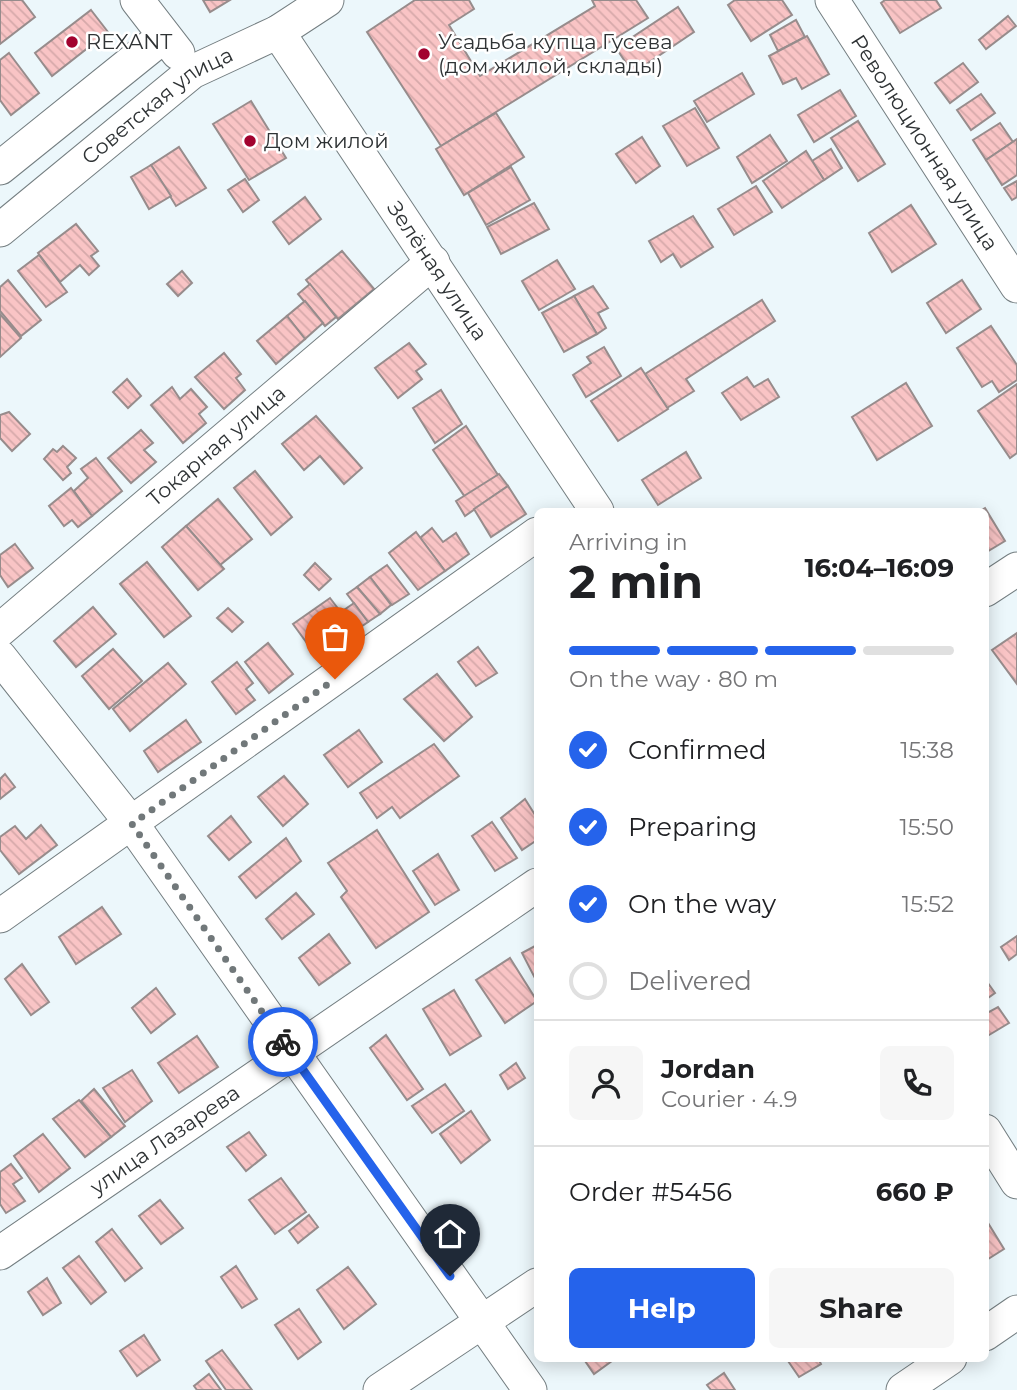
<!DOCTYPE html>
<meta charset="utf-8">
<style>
:root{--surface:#fff;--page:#f6f6f6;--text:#202124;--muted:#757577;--line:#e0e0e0;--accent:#2563eb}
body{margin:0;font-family:Montserrat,sans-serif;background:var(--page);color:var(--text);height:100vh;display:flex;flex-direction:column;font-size:26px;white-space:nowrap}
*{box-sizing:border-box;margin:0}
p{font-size:23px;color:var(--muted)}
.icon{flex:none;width:38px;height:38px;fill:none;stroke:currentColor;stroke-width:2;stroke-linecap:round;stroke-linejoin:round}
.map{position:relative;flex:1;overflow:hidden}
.side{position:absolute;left:534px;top:508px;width:455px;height:854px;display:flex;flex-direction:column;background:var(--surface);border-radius:10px;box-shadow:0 4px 18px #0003}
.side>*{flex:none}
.pin{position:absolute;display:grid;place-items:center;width:60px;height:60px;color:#fff;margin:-72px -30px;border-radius:50% 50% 50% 0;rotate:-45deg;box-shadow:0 0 7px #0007}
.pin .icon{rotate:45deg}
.courier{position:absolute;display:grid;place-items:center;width:70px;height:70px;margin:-35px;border:5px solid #2563eb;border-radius:50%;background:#fff;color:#222;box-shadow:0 2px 9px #0007}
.headline em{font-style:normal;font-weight:700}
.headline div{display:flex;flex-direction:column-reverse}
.headline{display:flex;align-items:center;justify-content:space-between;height:119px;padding:0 35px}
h1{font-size:46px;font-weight:700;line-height:52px}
.bar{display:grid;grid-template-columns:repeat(4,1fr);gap:10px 7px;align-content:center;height:84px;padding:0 35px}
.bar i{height:9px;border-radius:5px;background:var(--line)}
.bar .current{background:var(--accent)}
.bar p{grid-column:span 4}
.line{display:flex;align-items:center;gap:18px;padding:0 35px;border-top:2px solid var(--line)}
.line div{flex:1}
.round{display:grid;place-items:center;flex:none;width:74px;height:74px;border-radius:10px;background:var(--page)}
ol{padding:0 35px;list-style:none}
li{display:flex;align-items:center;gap:21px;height:77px}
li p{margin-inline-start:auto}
li .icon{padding:7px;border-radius:50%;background:var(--accent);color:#fff;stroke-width:4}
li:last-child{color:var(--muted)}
li i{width:38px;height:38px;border:4px solid var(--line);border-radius:50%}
.primary-button{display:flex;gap:14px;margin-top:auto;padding:14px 35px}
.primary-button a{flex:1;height:80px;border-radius:10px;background:var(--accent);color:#fff;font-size:28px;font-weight:700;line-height:80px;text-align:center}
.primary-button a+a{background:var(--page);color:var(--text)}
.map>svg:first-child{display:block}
</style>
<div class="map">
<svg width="1017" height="1390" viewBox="0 0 1017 1390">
<defs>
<pattern id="building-back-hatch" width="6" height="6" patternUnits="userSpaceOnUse" patternTransform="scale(1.75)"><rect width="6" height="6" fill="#f9c4c5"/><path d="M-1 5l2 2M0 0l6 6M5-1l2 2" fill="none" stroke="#d6a9aa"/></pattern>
</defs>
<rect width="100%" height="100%" fill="#ecf7fb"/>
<g fill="url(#building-back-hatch)" stroke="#978c8c" stroke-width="2">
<path d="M0,0H22L35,17L0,44Z"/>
<path d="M203,0H230L210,12Z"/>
<path d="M415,0H469L474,9L449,25L480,76L595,6L592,0H636L648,18L441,146L367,32Z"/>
<path d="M735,0H782L792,15L751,41L728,5Z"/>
<path d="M885,0H936L941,8L900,33L881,3Z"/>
<path d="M678,7L694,32L633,73L616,48Z"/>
<path d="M91,10L108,32L52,76L35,53Z"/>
<path d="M1008,16L1016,26L986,49L979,40Z"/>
<path d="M796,20L805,37L778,51L770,35Z"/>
<path d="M807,36L829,74L802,89L796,78L783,84L769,56Z"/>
<path d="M9,53L39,93L11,115L0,100V60Z"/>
<path d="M963,63L978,82L950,103L935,83Z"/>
<path d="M742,73L754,94L707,122L694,101Z"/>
<path d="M840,90L856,116L814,142L798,115Z"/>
<path d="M981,94L995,113L971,130L957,110Z"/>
<path d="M251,101L286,158L249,180L213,124Z"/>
<path d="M695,108L719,148L687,166L663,126Z"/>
<path d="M496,113L524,157L464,195L436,149Z"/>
<path d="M858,121L885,164L858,181L831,138Z"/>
<path d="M1000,123L1013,142L986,160L973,140Z"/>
<path d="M770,135L787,161L752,183L737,157Z"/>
<path d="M642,137L660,166L636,183L616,154Z"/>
<path d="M1017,139V175L1002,185L986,160Z"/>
<path d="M179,147L206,188L176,206L151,165Z"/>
<path d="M831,149L842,168L824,180L812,161Z"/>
<path d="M806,151L824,180L782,208L763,181Z"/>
<path d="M151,165L171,196L149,209L131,177Z"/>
<path d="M511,167L530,200L486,225L468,193Z"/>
<path d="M245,179L259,200L243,212L228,190Z"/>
<path d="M1017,181V197L1012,200L1004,188Z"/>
<path d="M756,186L772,212L734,235L718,209Z"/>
<path d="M305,197L321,219L289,244L273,222Z"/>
<path d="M534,203L549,229L501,254L487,227Z"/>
<path d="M911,205L936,244L892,272L869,233Z"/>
<path d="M693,216L713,247L681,267L673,254L661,262L649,241Z"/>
<path d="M76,224L98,251L91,256L99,266L89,275L80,265L60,282L38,253Z"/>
<path d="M342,251L374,289L338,319L306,280Z"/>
<path d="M39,255L67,292L46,307L18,271Z"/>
<path d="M557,260L575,289L539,310L522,281Z"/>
<path d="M182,271L192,283L178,296L167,284Z"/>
<path d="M8,280L41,320L21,336L0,311V287Z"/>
<path d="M962,280L981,309L946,333L927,303Z"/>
<path d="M310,284L336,317L325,326L298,294Z"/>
<path d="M593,286L608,308L598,313L606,328L597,334L574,296Z"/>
<path d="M574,296L597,334L564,352L542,313Z"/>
<path d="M762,300L775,321L686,379L694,391L667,408L645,374Z"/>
<path d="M305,301L323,323L305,339L287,316Z"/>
<path d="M0,314L21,338L0,357Z"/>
<path d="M287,316L305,339L276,364L257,341Z"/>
<path d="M991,326L1017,365V380L999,392L992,381L982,387L957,348Z"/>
<path d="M409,343L426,364L416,371L422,379L398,398L375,368Z"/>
<path d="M604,347L621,376L586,397L573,375L591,363L587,357Z"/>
<path d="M224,353L241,374L236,378L245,390L224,409L195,377Z"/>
<path d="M641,368L668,409L618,441L591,401Z"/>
<path d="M747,377L754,387L768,379L779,397L741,420L722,393Z"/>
<path d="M127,379L141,396L128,408L113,392Z"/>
<path d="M906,383L932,426L877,460L852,417Z"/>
<path d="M1017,384V453L1010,458L978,411Z"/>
<path d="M172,387L180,399L191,389L207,407L199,414L206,423L183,443L151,405Z"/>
<path d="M441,390L462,424L435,443L413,408Z"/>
<path d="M9,412L30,434L12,451L0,438V415Z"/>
<path d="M316,416L362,468L344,484L320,456L304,470L282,444Z"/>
<path d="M466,426L498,475L465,497L433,450Z"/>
<path d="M141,430L153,443L144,450L156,462L131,483L108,458Z"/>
<path d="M63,446L76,458L67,467L71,473L63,480L44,459L53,449L57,452Z"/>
<path d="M686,452L701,478L658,505L642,480Z"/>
<path d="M96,458L122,491L92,516L74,491L88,478L81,469Z"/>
<path d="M255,471L292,517L271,535L234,488Z"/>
<path d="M499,474L508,486L465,516L456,501Z"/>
<path d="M508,486L526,514L491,537L474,509Z"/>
<path d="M71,488L92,516L78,527L72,520L64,526L49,506Z"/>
<path d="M218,499L252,539L220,565L186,526Z"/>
<path d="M985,508L1005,541L985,553V511H980Z"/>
<path d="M186,526L224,569L198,590L162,547Z"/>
<path d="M432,528L443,542L456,533L469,554L445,571L420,538Z"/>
<path d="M416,532L445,571L418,590L389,553Z"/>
<path d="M15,544L33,568L8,587L0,575V555Z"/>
<path d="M147,562L191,616L164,637L120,584Z"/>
<path d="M315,563L331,579L319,590L304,575Z"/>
<path d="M387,565L409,594L392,605L370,577Z"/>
<path d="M370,577L391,605L380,614L357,587Z"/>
<path d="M357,587L380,614L368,622L347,594Z"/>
<path d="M330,598L355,631L317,657L293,624Z"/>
<path d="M354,603L368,622L355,631L341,612Z"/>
<path d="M93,607L116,634L76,667L54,641Z"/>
<path d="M228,608L243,622L232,632L217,618Z"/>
<path d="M1017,633V684L992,650Z"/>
<path d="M268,643L293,674L269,693L245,662Z"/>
<path d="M478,647L497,673L476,686L458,662Z"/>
<path d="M113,649L142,681L109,709L82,676Z"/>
<path d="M237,662L253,683L246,689L255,700L236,714L212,682Z"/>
<path d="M168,663L186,684L130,731L113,709Z"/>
<path d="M437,674L472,717L444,741L404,699Z"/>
<path d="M186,720L201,742L158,772L144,751Z"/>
<path d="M359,730L382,762L348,787L324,755Z"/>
<path d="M434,744L459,776L400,818L392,807L377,818L360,793Z"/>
<path d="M5,774L15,787L0,799V779Z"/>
<path d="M284,776L308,804L283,826L258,797Z"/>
<path d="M525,799L537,818V840L522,850L501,818Z"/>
<path d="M231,816L251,842L229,860L208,836Z"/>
<path d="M492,822L517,858L495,871L472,836Z"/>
<path d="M41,825L57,845L19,874L0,850V837L15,826L26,839Z"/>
<path d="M377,830L429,912L376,948L341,897L347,891L328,863Z"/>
<path d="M286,838L301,861L256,898L239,877Z"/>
<path d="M438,854L459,890L435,905L413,871Z"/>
<path d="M296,893L314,914L282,939L266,919Z"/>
<path d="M102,907L121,934L76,964L59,937Z"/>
<path d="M329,934L350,963L319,985L299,958Z"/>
<path d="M1017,936V954L1009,960L1001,947Z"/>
<path d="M537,945V982L522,953Z"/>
<path d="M510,958L537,1001L505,1023L476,980Z"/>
<path d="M22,964L49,1002L31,1015L5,979Z"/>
<path d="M985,979L995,993L985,1000Z"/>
<path d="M156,988L175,1014L151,1033L132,1008Z"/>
<path d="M454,990L481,1036L450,1055L423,1009Z"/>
<path d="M998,1007L1009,1023L989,1035L985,1030V1014Z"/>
<path d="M386,1035L423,1089L407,1100L370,1048Z"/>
<path d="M197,1036L218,1067L179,1093L158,1063Z"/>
<path d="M516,1063L525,1078L508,1089L500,1075Z"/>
<path d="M132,1070L152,1101L125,1122L103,1088Z"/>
<path d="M445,1084L464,1111L432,1133L412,1106Z"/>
<path d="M94,1089L125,1126L111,1137L81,1101Z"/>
<path d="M79,1100L111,1137L85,1157L53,1119Z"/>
<path d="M471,1111L490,1140L461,1163L440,1134Z"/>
<path d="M249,1132L266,1155L246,1171L227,1147Z"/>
<path d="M43,1134L70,1168L39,1192L14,1156Z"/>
<path d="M11,1164L22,1178L13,1184L25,1201L6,1213L0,1204V1172Z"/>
<path d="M281,1178L306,1212L275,1234L249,1200Z"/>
<path d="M160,1200L183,1228L161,1244L139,1216Z"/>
<path d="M309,1215L318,1227L298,1243L289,1231Z"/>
<path d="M985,1218L1004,1249L985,1261Z"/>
<path d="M112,1229L142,1268L125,1281L96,1242Z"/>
<path d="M79,1256L106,1292L91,1304L63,1268Z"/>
<path d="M236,1266L257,1299L242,1308L221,1277Z"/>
<path d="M348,1267L376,1304L344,1329L317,1290Z"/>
<path d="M47,1278L61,1303L43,1315L28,1292Z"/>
<path d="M299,1309L321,1342L298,1359L275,1325Z"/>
<path d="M144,1335L160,1360L137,1376L120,1351Z"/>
<path d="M222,1350L252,1390H226L206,1361Z"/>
<path d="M583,1358H616L594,1374Z"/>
<path d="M786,1358H818L821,1364L799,1377Z"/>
<path d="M724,1373L735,1390H711L707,1385Z"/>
<path d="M209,1374L221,1390H197L194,1386Z"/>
</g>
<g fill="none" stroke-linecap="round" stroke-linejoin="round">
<g stroke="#747e81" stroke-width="35">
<g id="minor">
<path d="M137,0L178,53"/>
<path id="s1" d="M832,0L1017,286"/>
<path id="s2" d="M278,32L597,511"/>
<path d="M0,168L164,36"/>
<path id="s3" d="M0,230L192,72L278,32L327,0"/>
<path d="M985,590L1017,569"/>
<path id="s4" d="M0,630L433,262"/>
<path d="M0,657L132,824L530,1390"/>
<path d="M0,916L537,534"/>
<path d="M985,1131L1017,1182"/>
<path id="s5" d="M0,1253L537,885"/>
<path d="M985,1334L1017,1312"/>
<path d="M380,1390L537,1285"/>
<path d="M903,1390L950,1358"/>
</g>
</g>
<use href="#minor" stroke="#fff" stroke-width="33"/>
</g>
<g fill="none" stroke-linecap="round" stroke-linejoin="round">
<path stroke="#71787a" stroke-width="7" stroke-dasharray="0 12.6" d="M283,1042L132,824L335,679"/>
<path stroke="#2563eb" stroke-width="9" d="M283,1042L450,1276"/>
</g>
<g fill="#a2032f" stroke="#fff" stroke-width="2.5">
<circle cx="72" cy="42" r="7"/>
<circle cx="424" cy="54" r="7"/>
<circle cx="250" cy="141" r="7"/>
</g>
<g text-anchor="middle" stroke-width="5" stroke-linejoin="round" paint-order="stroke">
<g font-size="21" fill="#2f3335" stroke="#fff" text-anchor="start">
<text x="86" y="49">REXANT</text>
<text x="438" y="49">Усадьба купца Гусева<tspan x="438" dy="24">(дом жилой, склады)</tspan></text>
<text x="264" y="148">Дом жилой</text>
</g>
<g font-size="21" fill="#2f3335" stroke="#fff">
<text dy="7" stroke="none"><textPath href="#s3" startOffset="201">Советская улица</textPath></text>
<text dy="7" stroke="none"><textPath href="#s1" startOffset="170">Революционная улица</textPath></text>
<text dy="7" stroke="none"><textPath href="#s2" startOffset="287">Зелёная улица</textPath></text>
<text dy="7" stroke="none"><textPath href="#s4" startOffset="284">Токарная улица</textPath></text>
<text dy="7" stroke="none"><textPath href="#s5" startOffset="200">улица Лазарева</textPath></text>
</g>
</g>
</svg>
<div class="pin" style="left:335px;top:679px;background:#ea580c"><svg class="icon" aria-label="bag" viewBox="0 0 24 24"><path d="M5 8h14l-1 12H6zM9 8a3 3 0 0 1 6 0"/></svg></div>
<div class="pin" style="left:450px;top:1276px;background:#1f2937"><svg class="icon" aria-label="home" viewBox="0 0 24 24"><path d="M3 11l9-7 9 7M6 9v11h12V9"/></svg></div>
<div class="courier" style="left:283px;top:1042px"><svg class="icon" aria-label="bike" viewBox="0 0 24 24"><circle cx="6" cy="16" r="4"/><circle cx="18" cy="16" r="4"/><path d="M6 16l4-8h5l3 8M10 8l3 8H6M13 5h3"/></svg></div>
<section class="side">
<div class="headline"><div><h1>2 min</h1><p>Arriving in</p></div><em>16:04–16:09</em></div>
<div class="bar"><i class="current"></i><i class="current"></i><i class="current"></i><i></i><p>On the way · 80 m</p></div>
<ol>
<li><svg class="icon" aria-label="check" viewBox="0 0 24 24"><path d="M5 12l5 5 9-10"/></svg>Confirmed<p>15:38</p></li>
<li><svg class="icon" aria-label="check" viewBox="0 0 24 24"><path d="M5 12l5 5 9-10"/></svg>Preparing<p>15:50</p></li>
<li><svg class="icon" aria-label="check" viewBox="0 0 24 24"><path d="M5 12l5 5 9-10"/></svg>On the way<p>15:52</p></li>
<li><i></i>Delivered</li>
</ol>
<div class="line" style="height:126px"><a class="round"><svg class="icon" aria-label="person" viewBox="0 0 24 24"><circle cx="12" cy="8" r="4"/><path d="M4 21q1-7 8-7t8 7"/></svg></a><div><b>Jordan</b><p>Courier · 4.9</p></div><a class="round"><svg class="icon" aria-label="phone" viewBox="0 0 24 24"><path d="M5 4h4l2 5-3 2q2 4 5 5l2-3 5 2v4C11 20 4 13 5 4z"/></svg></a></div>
<div class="line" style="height:91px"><div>Order #5456</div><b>660 ₽</b></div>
<div class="primary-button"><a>Help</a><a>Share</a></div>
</section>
</div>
